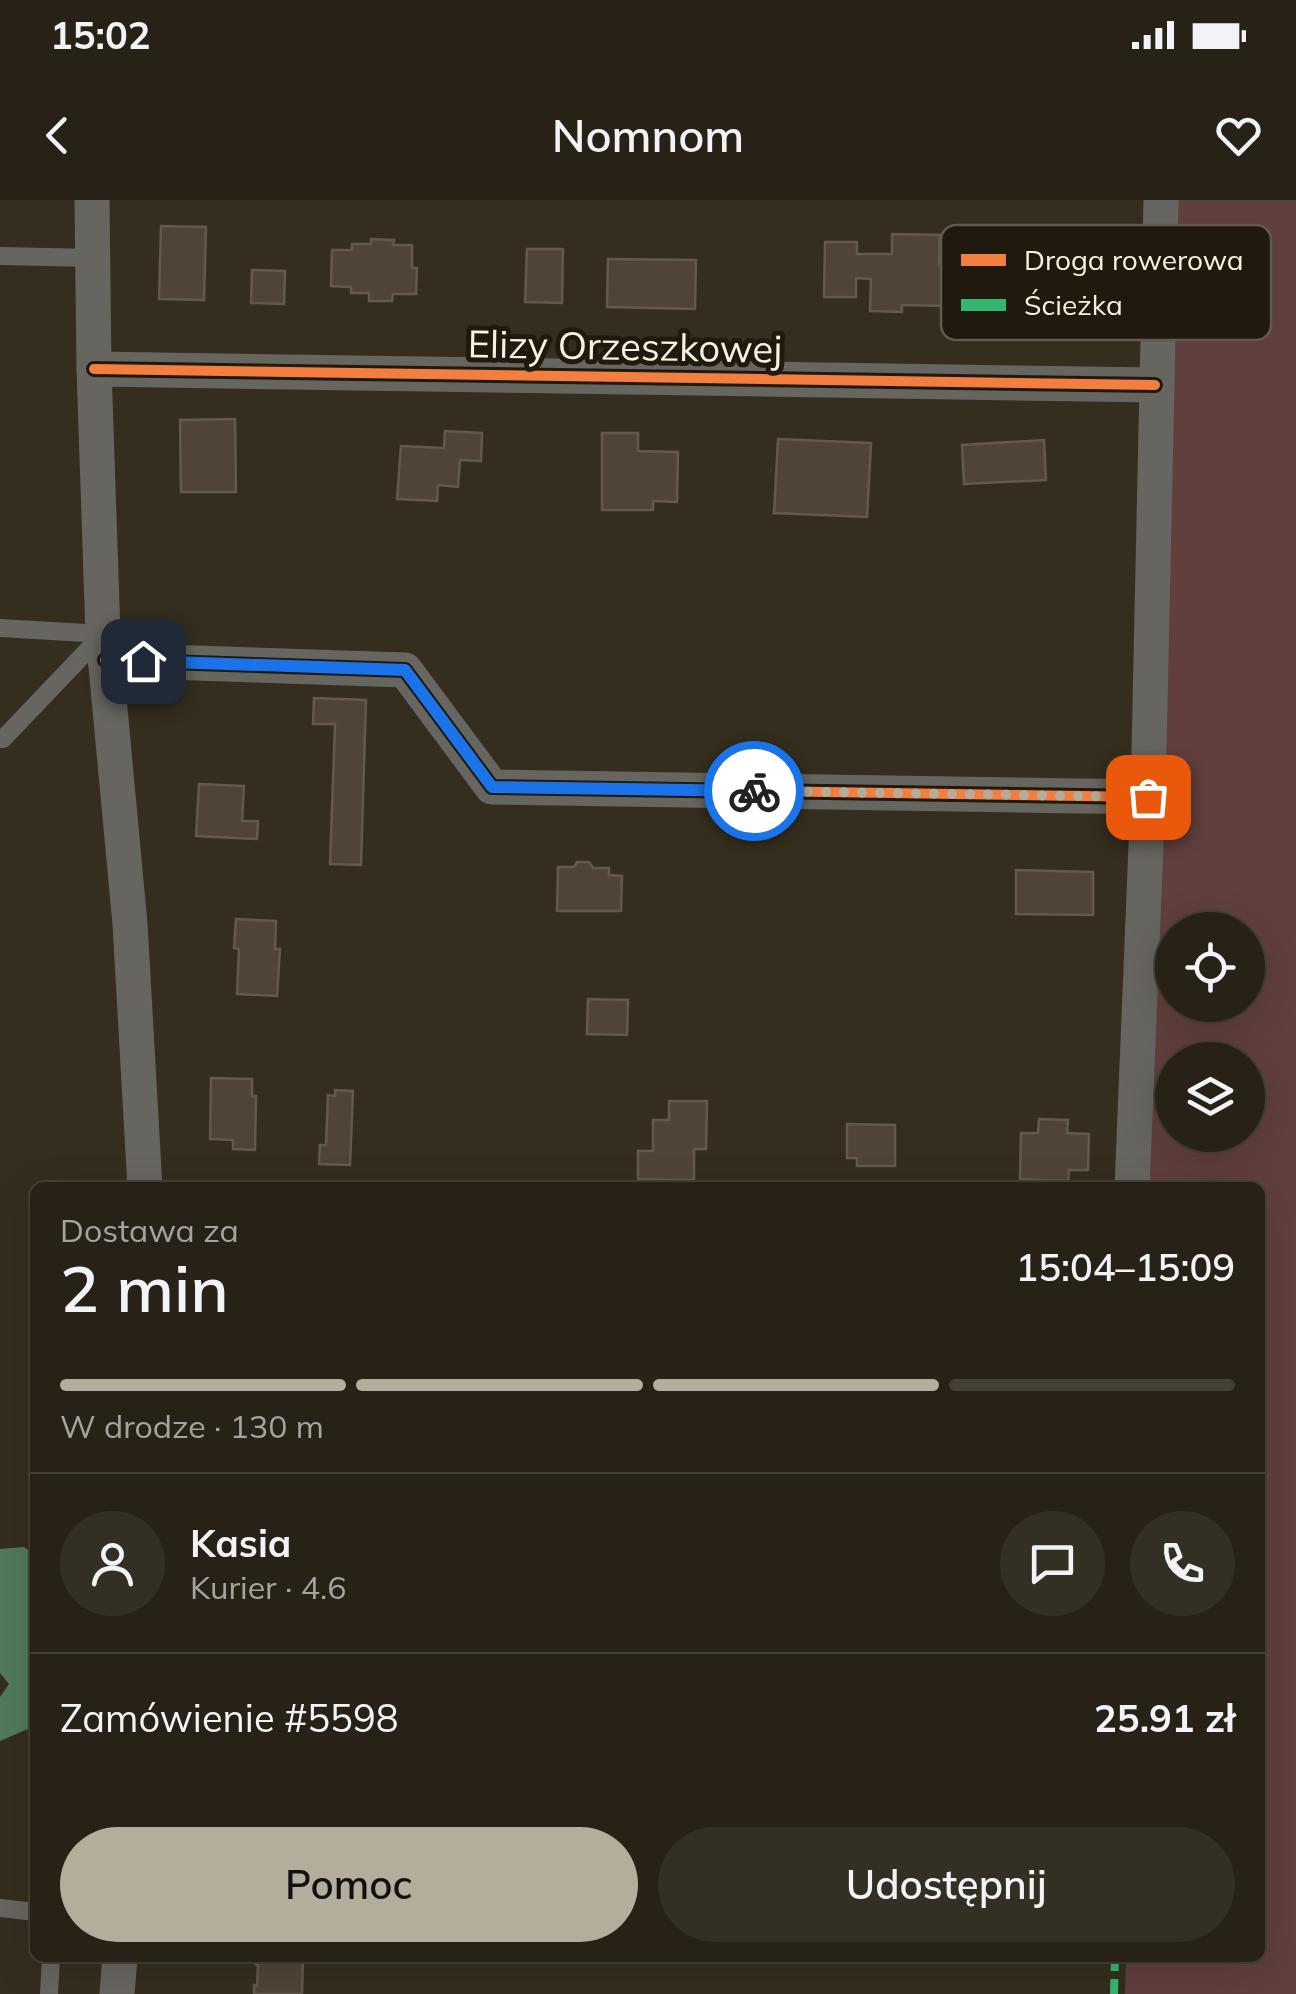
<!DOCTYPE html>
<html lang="pl">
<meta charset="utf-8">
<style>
:root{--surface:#282216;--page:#342f23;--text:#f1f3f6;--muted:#a5a4a1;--line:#443f35;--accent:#b4ad9c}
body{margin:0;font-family:Mulish,sans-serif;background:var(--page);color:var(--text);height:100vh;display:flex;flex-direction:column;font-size:38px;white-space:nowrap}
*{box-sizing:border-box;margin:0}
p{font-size:32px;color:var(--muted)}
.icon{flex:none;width:55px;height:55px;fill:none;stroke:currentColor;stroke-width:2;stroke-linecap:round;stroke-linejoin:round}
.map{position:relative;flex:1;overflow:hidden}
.side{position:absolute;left:30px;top:982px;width:1235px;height:780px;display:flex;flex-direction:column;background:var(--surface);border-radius:15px;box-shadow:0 10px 40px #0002,0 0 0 2px var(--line)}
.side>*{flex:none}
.tools{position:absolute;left:1155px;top:712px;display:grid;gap:20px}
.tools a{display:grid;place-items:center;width:110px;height:110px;border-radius:50%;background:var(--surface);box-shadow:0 10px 40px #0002,0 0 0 2px var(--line);font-size:50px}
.pin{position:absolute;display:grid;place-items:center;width:85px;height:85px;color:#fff;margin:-42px;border-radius:20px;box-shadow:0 5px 15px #0006}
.courier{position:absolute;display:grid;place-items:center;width:100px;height:100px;margin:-50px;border:8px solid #1a73e8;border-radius:50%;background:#fff;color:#222;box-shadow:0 2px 12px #0007}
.overview em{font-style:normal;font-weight:600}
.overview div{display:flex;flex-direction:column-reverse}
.overview{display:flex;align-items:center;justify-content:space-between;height:170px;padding:0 30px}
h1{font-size:65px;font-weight:600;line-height:75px}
.bar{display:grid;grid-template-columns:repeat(4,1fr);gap:15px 10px;align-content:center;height:120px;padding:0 30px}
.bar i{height:12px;border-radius:8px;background:var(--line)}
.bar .current{background:var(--accent)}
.bar p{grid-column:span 4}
.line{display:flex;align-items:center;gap:25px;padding:0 30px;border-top:2px solid var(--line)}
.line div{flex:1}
.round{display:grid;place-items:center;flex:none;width:105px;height:105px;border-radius:52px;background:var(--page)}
.cta{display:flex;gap:20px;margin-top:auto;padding:20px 30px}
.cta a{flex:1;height:115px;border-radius:60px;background:var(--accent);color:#111;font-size:40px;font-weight:600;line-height:115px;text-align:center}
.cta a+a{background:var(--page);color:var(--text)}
.status{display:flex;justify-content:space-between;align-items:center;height:70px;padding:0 50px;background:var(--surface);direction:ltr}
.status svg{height:28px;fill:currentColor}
header{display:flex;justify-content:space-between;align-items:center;height:130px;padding:0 30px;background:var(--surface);font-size:45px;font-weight:600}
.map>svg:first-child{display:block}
</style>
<div class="status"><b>15:02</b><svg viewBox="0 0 49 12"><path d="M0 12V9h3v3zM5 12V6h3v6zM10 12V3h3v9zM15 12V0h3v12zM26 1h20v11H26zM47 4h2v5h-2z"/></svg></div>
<header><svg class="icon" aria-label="back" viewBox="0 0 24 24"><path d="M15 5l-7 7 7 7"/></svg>Nomnom<svg class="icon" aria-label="heart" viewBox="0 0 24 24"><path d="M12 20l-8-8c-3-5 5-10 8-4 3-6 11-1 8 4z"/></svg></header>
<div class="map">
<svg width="1296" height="1794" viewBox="0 0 1296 1794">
<rect width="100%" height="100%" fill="#352e1e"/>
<path fill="#603f3d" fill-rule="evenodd" d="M1168,0H1296V1794H1125L1126,1758H1260V988L1144,987ZM1172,730H1248V805H1172ZM1172,860H1248V935H1172Z"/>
<path fill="#51795b" d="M24,1347L35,1355V1526L0,1541V1497L9,1484L0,1473V1349Z"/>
<g fill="#4f4437" stroke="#63594e" stroke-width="2.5">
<path d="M161,26L206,27L204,100L159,99Z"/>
<path d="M892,34L940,35L939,64H948L947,106L902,105V112L870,111L871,79L856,78V97H824L825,42H857V54H892Z"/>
<path d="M371,39L394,40L393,45H412V68H417L416,94H393L392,101H369V93H351V87L331,86L332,50H352V44H371Z"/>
<path d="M527,49H563L562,103L525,102Z"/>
<path d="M608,59L696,60L695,109L607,107Z"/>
<path d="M252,70L285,71L284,104L251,103Z"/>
<path d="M235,219L236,292H181L180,220Z"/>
<path d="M445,231L482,233L481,261L460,260L458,287L438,285L437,301L397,299L401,246L444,248Z"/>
<path d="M602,233H638V251L678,252L677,302L653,301V310H602Z"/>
<path d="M778,239L871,243L867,317L774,313Z"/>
<path d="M1044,240L1046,280L964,284L962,245Z"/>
<path d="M314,498L366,500L361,665L330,664L335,524H313Z"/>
<path d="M199,584L244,586L242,621H258L257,639L196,636Z"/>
<path d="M577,662H589L593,668H609V675L622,676L621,711H557L558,667H574Z"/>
<path d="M1016,670L1093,672V715L1016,714Z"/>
<path d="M236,719L276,721L275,749H280L277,796L237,794L239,749L234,748Z"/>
<path d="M588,799L628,800L627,835L587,834Z"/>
<path d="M211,878L252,879V896H256L255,950L233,949V940L210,939Z"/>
<path d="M335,890L353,891L350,965L319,964L320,945H326L328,895L335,896Z"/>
<path d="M669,901H707L706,949H694V980L638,979V951H653V920H669Z"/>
<path d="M1039,919L1068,920L1067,933L1089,934L1088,970H1069L1068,981L1020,979L1021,933H1038Z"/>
<path d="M847,924L895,925V966H857V958H847Z"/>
<path d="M255,1758H303L302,1794H254V1785L257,1786L258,1765L255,1764Z"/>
</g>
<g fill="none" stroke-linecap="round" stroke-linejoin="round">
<g stroke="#67655f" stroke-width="18">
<path d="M0,56L93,58"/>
<path d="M0,428L103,434L3,539H0"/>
<path d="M0,1708L35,1712"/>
<path d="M49,1794L51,1758"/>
</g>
<g stroke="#67655f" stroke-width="35">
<path d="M92,0L94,169L103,434L130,724L145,988"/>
<path d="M94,169L1155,185"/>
<path d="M105,460L405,470L492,587L1148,597"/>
<path d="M1132,988L1148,597L1161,0"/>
<path d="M117,1794L120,1758"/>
</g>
<path stroke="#33b770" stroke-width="8" stroke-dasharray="15 8" stroke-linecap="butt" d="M1114,1794L1115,1758"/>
<g stroke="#201a0e" stroke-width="16">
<g id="cycleway">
<path d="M94,169L1155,185"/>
<path d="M105,460L405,470L492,587L1148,597"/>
</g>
</g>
<use href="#cycleway" stroke="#f27e40" stroke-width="10"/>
</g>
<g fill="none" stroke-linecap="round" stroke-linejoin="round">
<path stroke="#b4ad9c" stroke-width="10" stroke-dasharray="0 18" d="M754,591L1148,597"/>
<path stroke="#1a73e8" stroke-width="12" d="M143,461L405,470L492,587L754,591"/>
</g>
<g text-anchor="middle" stroke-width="10" stroke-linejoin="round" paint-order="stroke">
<g font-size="38" fill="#f9f1e0" stroke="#201a0e">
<text transform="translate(625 147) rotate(1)" y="13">Elizy Orzeszkowej</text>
</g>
</g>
<rect x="941" y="25" width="330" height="115" rx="15" fill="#201a0e" stroke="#615a4d" stroke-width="2.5"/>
<rect x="961" y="54" width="45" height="12" fill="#f27e40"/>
<rect x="961" y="99" width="45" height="12" fill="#33b770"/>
<g font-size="28" fill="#f9f1e0">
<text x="1024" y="70">Droga rowerowa</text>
<text x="1024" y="115">Ścieżka</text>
</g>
</svg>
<div class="tools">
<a><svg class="icon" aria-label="locate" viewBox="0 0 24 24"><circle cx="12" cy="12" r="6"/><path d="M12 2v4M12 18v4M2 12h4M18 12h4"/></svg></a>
<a><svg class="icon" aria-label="layers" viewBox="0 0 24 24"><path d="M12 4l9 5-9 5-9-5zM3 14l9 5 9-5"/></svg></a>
</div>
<div class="pin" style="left:1148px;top:597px;background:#ea580c"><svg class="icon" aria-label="bag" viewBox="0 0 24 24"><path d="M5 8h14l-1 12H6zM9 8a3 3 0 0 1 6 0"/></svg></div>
<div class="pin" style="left:143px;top:461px;background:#1f2937"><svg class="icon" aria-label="home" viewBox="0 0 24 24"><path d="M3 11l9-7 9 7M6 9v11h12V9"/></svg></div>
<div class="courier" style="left:754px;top:591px"><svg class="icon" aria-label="bike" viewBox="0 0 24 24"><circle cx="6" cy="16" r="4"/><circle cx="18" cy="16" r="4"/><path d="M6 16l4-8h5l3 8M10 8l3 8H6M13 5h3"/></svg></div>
<section class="side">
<div class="overview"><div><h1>2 min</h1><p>Dostawa za</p></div><em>15:04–15:09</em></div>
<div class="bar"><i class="current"></i><i class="current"></i><i class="current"></i><i></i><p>W drodze · 130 m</p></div>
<div class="line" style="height:180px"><a class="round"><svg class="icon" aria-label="person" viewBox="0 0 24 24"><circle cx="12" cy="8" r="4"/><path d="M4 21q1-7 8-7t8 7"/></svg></a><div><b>Kasia</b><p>Kurier · 4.6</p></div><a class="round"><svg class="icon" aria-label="chat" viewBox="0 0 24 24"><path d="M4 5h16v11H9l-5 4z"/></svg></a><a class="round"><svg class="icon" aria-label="phone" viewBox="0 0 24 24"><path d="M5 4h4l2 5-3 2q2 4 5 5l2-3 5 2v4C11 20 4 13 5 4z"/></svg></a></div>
<div class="line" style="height:130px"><div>Zamówienie #5598</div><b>25.91 zł</b></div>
<div class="cta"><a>Pomoc</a><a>Udostępnij</a></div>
</section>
</div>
